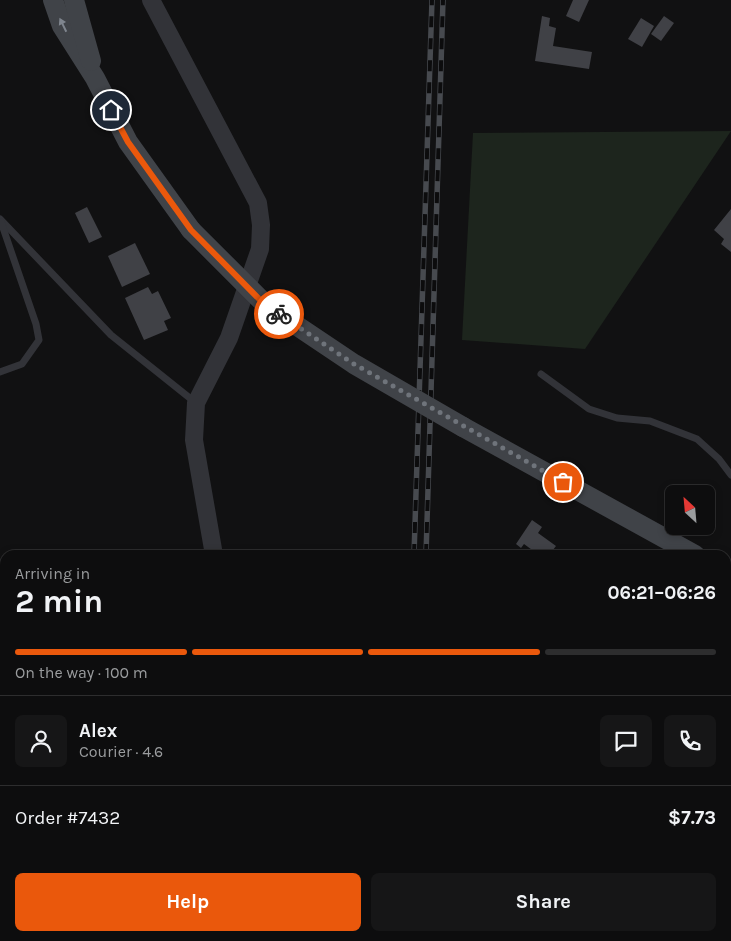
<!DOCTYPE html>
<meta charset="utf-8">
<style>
:root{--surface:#0d0d0e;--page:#161617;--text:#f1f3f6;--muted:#9a9c9e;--line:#2d2d2e;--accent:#ea580c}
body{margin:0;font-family:Karla,sans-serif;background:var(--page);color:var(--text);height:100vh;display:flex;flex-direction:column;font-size:19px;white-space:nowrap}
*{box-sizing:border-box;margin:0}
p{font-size:16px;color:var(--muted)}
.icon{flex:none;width:28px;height:28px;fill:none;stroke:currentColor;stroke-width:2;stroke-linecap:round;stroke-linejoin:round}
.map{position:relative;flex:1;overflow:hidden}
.side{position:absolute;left:0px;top:550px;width:731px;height:391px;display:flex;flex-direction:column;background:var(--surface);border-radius:15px 15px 0 0;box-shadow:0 2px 8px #0003,0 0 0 1px var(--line)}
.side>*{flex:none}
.needle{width:32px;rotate:334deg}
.buttons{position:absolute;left:665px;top:485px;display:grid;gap:10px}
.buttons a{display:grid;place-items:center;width:50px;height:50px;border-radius:8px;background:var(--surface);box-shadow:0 2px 8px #0003,0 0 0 1px var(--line);font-size:25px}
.pin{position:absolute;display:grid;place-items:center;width:42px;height:42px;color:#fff;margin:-21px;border:2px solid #fff;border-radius:50%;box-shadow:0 1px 5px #0007}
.courier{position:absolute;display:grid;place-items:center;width:50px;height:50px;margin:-25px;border:4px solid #ea580c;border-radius:50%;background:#fff;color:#222;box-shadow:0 1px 6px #0007}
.head em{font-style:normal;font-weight:700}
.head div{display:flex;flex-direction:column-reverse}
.head{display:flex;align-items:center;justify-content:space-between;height:85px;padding:0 15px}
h1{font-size:32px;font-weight:700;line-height:38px}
.bar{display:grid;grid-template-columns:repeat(4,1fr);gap:8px 5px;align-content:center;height:60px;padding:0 15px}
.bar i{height:6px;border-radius:4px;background:var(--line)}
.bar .selected{background:var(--accent)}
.bar p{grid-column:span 4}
.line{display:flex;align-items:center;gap:12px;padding:0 15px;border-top:1px solid var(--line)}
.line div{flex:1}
.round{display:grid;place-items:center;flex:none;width:52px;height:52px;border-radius:8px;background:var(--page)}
.button{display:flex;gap:10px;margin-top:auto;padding:10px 15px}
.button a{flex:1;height:58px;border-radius:8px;background:var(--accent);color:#fff;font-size:20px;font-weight:700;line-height:58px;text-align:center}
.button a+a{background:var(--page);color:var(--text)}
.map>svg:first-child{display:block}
</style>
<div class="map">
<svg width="731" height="941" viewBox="0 0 731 941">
<rect width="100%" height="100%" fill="#111112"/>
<path fill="#1d251d" d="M731,131L585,349L462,340L473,133Z"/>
<g fill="#404146">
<path d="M573,0H589L579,22L566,16Z"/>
<path d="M542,16L550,18L549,26L556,28L553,46L592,52L589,69L535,61Z"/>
<path d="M664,16L674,23L661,41L651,34Z"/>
<path d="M641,18L654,26L642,47L628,39Z"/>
<path d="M87,207L102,237L89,243L75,213Z"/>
<path d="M731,209V252L721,244L724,239L714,230Z"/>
<path d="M135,243L150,274L122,287L108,256Z"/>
<path d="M148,287L152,294L158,291L171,318L164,321L168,330L144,340L125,298Z"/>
<path d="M532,520L542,527L538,533L556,546L549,555H539L524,544L521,548L516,544Z"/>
<path d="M726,767L731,771V831L726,836Z"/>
</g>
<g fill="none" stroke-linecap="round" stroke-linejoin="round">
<g stroke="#323338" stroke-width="7">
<path d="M0,219L111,335L196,403"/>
<path d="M0,372L22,364L39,340L36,324L1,222"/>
<path d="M541,374L589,409L617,418L650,421L697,439L719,459L731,475"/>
<path d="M726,755L731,759"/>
<path d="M446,936V941"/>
<path d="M386,941V936"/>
<path d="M472,941L473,936"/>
<path d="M537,941L539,936"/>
</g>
<path stroke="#323338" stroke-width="14" d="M0,660L5,663"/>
<g stroke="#323338" stroke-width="18">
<path d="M151,0L258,203L261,225L260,249L229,338L196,403L194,440L214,555"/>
<path d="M284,936L286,941"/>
</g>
<g stroke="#404348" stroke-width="20">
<path d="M53,0L62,26L95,78L128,142L191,230"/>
<path d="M74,0L91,61"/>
<path d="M463,427L695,555"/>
<path d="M726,572L731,575"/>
</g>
<g stroke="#474a4f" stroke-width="5.5">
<g id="rail">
<path d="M414,555L432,0"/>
<path d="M426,555L443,0"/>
<path d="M403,941V936"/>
<path d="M414,941V936"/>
</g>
</g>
<use href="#rail" stroke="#0c0c0d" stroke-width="4" stroke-dasharray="11" stroke-linecap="butt"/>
<path stroke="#404348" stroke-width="20" d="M191,230L266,305L354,364L463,427"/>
</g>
<defs><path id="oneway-solid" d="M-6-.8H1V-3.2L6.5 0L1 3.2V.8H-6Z" transform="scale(1.25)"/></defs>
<use fill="#7f858e" href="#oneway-solid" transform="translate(63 25) rotate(-116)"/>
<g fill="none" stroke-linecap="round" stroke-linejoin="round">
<path stroke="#6f747b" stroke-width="5" stroke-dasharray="0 9" d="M279,314L354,364L563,482"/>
<path stroke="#ea580c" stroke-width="6" d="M111,110L128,142L191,230L266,306L279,314"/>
</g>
</svg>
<div class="buttons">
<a><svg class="needle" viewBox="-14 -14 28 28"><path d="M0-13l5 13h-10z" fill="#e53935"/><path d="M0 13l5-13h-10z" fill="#9a9c9e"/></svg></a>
</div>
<div class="pin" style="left:563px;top:482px;background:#ea580c"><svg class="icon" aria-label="bag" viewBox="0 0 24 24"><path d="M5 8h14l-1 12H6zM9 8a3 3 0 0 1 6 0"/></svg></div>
<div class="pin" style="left:111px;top:110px;background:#1f2937"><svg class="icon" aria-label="home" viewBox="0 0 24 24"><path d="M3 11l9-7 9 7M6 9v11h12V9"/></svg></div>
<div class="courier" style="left:279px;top:314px"><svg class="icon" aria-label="bike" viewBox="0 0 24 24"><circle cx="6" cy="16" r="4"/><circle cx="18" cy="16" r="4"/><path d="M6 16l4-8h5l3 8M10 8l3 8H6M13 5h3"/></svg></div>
<section class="side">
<div class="head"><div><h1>2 min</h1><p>Arriving in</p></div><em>06:21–06:26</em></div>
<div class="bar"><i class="selected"></i><i class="selected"></i><i class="selected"></i><i></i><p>On the way · 100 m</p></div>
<div class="line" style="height:90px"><a class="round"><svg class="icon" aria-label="person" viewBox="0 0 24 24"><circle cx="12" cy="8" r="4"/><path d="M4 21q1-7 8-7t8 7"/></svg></a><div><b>Alex</b><p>Courier · 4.6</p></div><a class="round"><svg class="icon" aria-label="chat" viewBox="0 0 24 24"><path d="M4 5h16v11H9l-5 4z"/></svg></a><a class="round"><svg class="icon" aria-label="phone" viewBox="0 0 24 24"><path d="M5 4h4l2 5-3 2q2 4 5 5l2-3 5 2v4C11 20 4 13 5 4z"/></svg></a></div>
<div class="line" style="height:65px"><div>Order #7432</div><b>$7.73</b></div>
<div class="button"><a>Help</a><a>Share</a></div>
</section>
</div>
